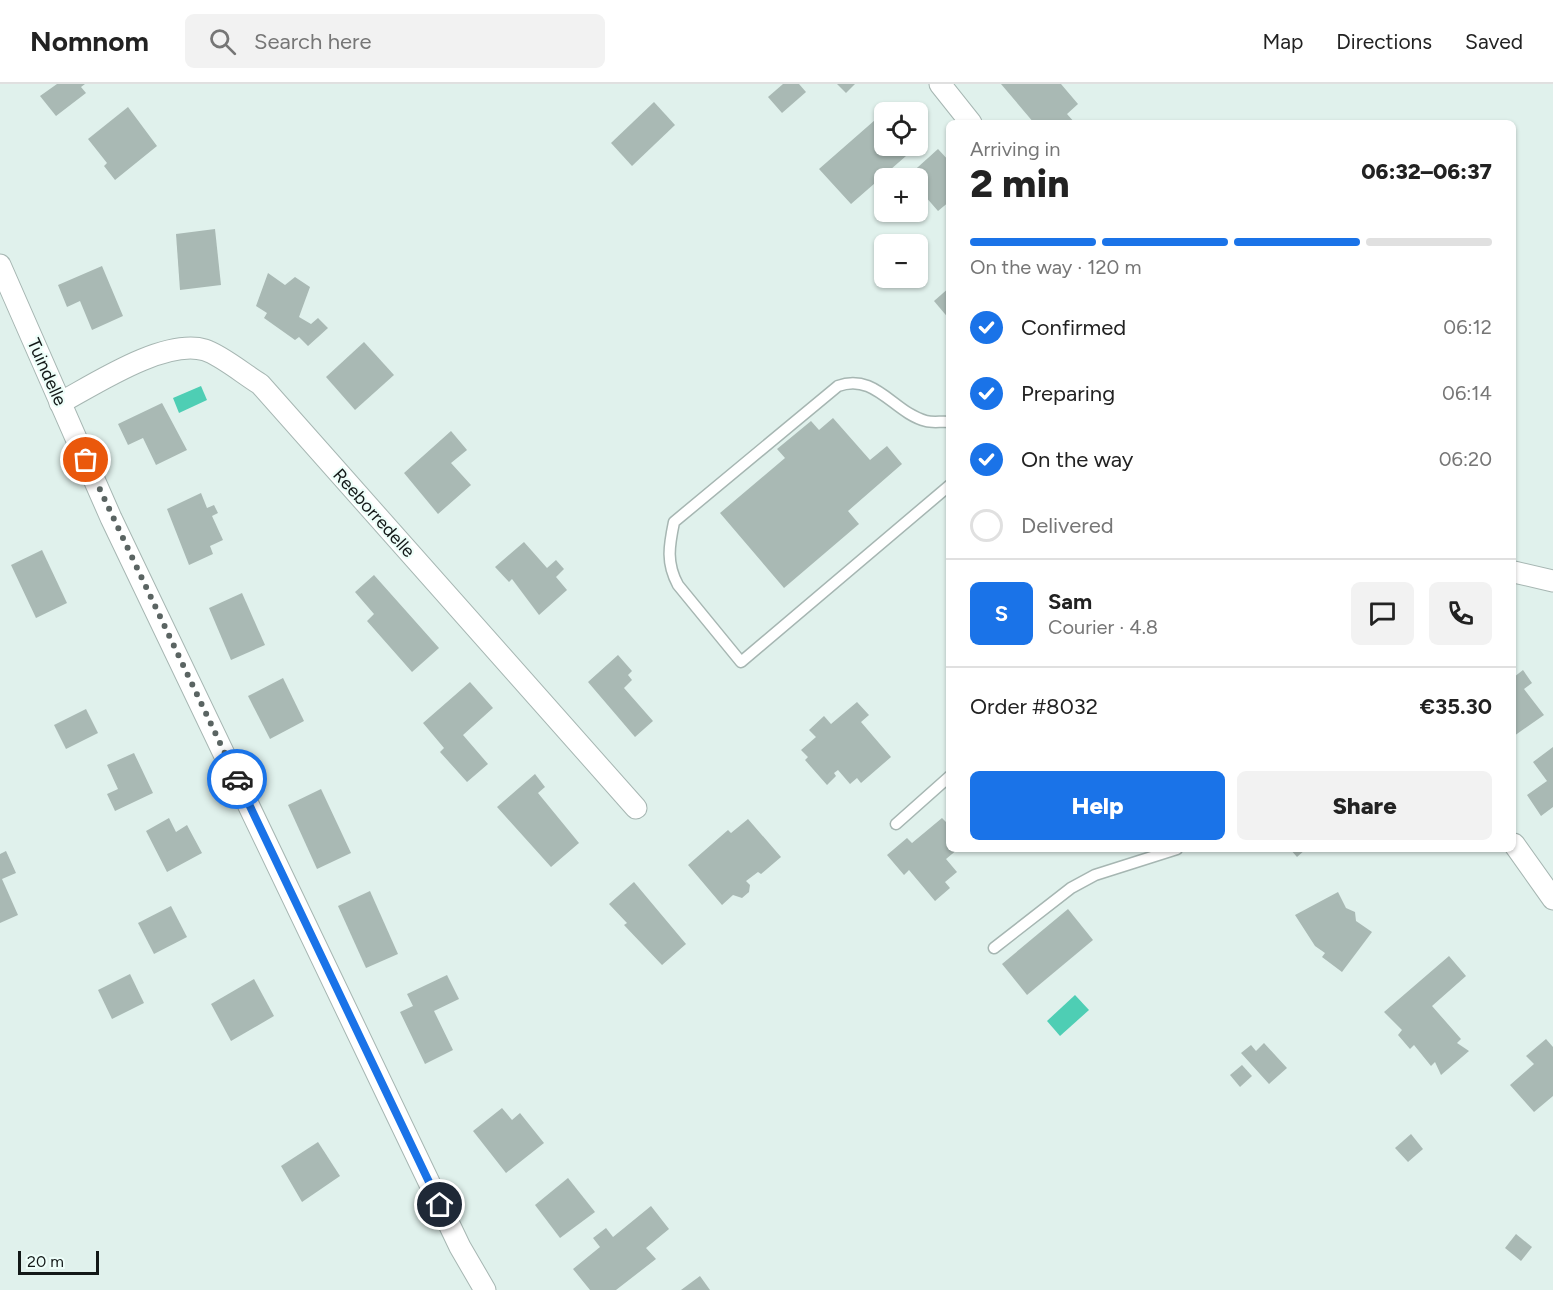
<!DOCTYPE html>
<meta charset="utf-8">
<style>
:root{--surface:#fff;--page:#f2f2f2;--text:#222;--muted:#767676;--line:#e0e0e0;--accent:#1a73e8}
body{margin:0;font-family:Figtree,sans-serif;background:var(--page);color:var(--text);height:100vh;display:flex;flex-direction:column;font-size:22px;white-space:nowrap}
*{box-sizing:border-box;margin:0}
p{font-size:20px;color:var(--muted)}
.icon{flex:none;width:33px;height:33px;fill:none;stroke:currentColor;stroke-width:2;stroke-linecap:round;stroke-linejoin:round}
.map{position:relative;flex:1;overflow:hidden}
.side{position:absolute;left:946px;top:36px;width:570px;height:732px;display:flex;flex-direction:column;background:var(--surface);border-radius:9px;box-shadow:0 2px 4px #0004}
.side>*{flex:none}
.tools{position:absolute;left:874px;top:18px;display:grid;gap:12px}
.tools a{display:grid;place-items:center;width:54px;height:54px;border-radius:9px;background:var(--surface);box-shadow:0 2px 4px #0004;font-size:30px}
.scale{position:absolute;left:18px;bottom:15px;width:81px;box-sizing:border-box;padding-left:6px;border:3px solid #121817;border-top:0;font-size:16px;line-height:21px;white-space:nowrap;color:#121817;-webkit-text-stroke:4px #edfef9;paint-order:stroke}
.pin{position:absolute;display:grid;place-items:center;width:51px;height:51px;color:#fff;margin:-26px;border:3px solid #fff;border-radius:50%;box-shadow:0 2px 6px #0007}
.courier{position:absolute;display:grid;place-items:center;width:60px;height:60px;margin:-30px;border:4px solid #1a73e8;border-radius:50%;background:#fff;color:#222;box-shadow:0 2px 8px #0007}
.summary em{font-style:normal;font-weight:800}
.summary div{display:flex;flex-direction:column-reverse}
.summary{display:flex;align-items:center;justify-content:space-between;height:102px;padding:0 24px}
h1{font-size:39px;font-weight:800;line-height:45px}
.bar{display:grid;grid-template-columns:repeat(4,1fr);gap:9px 6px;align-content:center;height:72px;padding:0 24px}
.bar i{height:8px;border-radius:4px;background:var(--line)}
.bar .on{background:var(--accent)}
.bar p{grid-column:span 4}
.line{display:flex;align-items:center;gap:15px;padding:0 24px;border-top:2px solid var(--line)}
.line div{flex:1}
.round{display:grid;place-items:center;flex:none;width:63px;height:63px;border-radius:9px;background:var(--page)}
ol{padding:0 24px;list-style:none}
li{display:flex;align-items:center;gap:18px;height:66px}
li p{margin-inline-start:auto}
li .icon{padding:6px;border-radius:50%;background:var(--accent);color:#fff;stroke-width:4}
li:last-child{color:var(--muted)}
li i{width:33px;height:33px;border:3px solid var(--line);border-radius:50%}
.cta{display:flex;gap:12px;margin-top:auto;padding:12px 24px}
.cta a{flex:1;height:69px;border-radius:9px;background:var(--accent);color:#fff;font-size:24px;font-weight:800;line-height:69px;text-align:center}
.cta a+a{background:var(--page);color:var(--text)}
header{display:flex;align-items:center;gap:36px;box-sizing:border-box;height:84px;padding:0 30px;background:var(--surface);border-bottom:2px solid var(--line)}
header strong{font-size:28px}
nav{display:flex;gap:33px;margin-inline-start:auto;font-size:21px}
.search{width:420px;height:54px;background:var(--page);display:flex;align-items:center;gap:15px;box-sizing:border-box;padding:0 21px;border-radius:9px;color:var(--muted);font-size:22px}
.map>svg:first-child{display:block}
</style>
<header>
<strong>Nomnom</strong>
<div class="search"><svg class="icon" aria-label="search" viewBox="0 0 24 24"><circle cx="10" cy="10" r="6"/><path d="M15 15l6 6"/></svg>Search here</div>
<nav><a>Map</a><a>Directions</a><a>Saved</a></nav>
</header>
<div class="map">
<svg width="1553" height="1206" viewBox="0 0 1553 1206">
<rect width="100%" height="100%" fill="#e0f1ec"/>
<g fill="#4eceb4">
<path d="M201,302L207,316L179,329L173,314Z"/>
<path d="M1075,911L1089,926L1060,952L1047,937Z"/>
</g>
<g fill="#a9b9b4">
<path d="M57,0H85L81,3L86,9L56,32L40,12Z"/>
<path d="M783,0H799L806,8L782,29L768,13Z"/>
<path d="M837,0H855L846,9Z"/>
<path d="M1001,0H1061L1078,20L1067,30L1075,39H1034Z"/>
<path d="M654,18L675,41L632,82L611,59Z"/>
<path d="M128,23L157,62L115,96L104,82L107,79L88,55Z"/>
<path d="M883,29L885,62H911L914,65L851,120L819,85Z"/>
<path d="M938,65L950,78V117L938,127L918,104V94L908,92Z"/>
<path d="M215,145L221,201L180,206L176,150Z"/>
<path d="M102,182L123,232L92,246L80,217L67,223L58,201Z"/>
<path d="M268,189L285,201L295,193L310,203L299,233L311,240L318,234L328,244L308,262L299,253L295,256L264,234L267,229L256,222Z"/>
<path d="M950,203V236L934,217Z"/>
<path d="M364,258L394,291L355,326L326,293Z"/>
<path d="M162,319L187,366L156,381L143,354L128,361L118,340Z"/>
<path d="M833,334L870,376L887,362L902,380L848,427L859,440L784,504L720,429L785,374L777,365L811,337L819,346Z"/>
<path d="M451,347L467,366L451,379L471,401L438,430L404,389Z"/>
<path d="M201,409L207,424L214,421L218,429L212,432L223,456L210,462L213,470L189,481L167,425Z"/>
<path d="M524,458L547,484L556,476L564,485L556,493L567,506L539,531L512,495L509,498L495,483Z"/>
<path d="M42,466L67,519L36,534L11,481Z"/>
<path d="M374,491L439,564L412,588L367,537L374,530L355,508Z"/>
<path d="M242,509L265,561L231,576L209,524Z"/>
<path d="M618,571L632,587L628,591L632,596L624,604L653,637L635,653L588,598Z"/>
<path d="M1523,586L1532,599L1524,605L1544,631L1514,652V593Z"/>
<path d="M283,594L304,637L270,655L248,612Z"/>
<path d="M470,598L493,624L463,651L488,680L467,698L440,668L444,664L423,639Z"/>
<path d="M857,618L869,631L861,638L891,673L861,699L857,694L850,700L838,686L834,689L836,692L827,701L805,676L808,673L801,666L816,653L809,646L824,632L831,640Z"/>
<path d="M86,625L98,649L66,665L54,641Z"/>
<path d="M1553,663V723L1541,732L1527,711L1547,697L1533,678Z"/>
<path d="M134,669L153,709L115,727L107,710L118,705L107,681Z"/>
<path d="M535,690L545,703L538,709L579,759L551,783L497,723Z"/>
<path d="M321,705L351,769L317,785L288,721Z"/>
<path d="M169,734L176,748L187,741L202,769L167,788L146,747Z"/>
<path d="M942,734L950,742V765H958L946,775L957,788L945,798L950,804L935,817L909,786L904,791L887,771L907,754L912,759Z"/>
<path d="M748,735L781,773L761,790L758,788L746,797L750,801L749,808L742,814L733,811L722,821L688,781L728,746L731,749Z"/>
<path d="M1290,765H1306L1297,773Z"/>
<path d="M6,767L16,789L2,795L18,831L0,839V770Z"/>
<path d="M634,798L686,860L662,881L624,841L627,839L609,820Z"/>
<path d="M370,807L398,870L366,884L338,822Z"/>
<path d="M1338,808L1346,824L1355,828L1356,837L1372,848L1342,888L1322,873L1325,869L1315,862L1295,831Z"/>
<path d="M171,822L187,853L154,870L138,839Z"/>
<path d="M1068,825L1093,856L1027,911L1002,880Z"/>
<path d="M1449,872L1466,892L1432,922L1461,955L1457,959L1469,967L1441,991L1435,978L1431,982L1414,961L1410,965L1398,951L1402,946L1384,928Z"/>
<path d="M130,890L144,919L112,935L98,906Z"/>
<path d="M447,891L459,915L434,927L453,966L425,980L400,928L413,922L407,910Z"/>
<path d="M254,895L274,932L231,957L211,920Z"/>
<path d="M1546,955L1553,963V1012L1534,1028L1510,1001L1534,980L1526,972Z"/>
<path d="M1264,959L1287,984L1269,1000L1241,969L1251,961L1256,967Z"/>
<path d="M1242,981L1252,992L1240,1003L1230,991Z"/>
<path d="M502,1024L512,1036L520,1029L544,1059L506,1089L473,1047Z"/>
<path d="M1411,1050L1423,1065L1408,1078L1395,1064Z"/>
<path d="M318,1058L340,1092L302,1118L281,1082Z"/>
<path d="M568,1094L595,1128L560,1154L535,1121Z"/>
<path d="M651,1122L669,1145L646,1164L656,1175L616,1206H590L573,1185L600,1163L593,1154L606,1144L613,1153Z"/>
<path d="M1516,1150L1532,1163L1521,1177L1505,1164Z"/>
<path d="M700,1192L710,1206H681Z"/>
</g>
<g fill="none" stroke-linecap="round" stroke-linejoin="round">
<g stroke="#a6b6b2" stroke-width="13">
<g id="lane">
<path d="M950,338C942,337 933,339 926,337C894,329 875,288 838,302L674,438C669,462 666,479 678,501L741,578L950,401"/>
<path d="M896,740L950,692"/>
<path d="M994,864L1071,804L1095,791L1177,765"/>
</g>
</g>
<g stroke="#a6b6b2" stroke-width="23">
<g id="street">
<path d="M940,0L971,39"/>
<path d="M0,181L111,434L460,1163L485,1206"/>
<path d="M60,319C95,300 165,254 205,266C221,271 245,291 260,300L636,724"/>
<path d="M1514,488L1553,497"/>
<path d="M1514,760L1553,815"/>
</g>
</g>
<use href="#lane" stroke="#fff" stroke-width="10"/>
<use href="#street" stroke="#fff" stroke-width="21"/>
</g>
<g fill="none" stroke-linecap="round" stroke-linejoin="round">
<path stroke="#5a6462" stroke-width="6" stroke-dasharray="0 10.8" d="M86,376L237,695"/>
<path stroke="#1a73e8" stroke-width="8" d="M237,695L440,1121"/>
</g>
<g text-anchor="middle" stroke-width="4.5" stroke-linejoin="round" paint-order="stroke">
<g font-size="18" fill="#121817" stroke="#edfef9">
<text transform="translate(47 288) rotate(66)" y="6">Tuindelle</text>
<text transform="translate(374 429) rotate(48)" y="6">Reeborredelle</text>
</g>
</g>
</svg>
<div class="tools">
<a><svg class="icon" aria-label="locate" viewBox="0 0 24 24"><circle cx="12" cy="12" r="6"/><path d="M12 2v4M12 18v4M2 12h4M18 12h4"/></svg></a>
<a>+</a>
<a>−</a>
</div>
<div class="scale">20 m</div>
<div class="pin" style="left:86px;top:376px;background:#ea580c"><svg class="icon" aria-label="bag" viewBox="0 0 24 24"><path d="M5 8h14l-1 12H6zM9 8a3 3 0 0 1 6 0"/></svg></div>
<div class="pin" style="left:440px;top:1121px;background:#1f2937"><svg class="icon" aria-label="home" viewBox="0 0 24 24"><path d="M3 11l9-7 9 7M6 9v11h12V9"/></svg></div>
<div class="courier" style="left:237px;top:695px"><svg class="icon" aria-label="car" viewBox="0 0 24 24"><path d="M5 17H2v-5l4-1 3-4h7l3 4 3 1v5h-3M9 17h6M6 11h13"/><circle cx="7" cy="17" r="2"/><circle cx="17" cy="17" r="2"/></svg></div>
<section class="side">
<div class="summary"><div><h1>2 min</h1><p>Arriving in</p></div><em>06:32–06:37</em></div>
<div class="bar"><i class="on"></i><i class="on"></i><i class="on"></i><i></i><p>On the way · 120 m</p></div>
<ol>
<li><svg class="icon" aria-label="check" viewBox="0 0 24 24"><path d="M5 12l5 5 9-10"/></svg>Confirmed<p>06:12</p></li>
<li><svg class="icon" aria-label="check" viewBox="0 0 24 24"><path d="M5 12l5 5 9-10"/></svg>Preparing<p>06:14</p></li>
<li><svg class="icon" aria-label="check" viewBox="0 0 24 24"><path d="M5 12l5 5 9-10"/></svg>On the way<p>06:20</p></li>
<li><i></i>Delivered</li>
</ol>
<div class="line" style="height:108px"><b class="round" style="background:var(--accent);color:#fff">S</b><div><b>Sam</b><p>Courier · 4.8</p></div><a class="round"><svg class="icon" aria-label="chat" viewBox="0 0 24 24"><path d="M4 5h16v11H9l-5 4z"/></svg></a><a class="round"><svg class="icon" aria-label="phone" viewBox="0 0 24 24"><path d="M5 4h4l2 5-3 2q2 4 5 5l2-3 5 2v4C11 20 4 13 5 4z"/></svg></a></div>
<div class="line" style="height:78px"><div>Order #8032</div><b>€35.30</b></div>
<div class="cta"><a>Help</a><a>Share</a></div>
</section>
</div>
